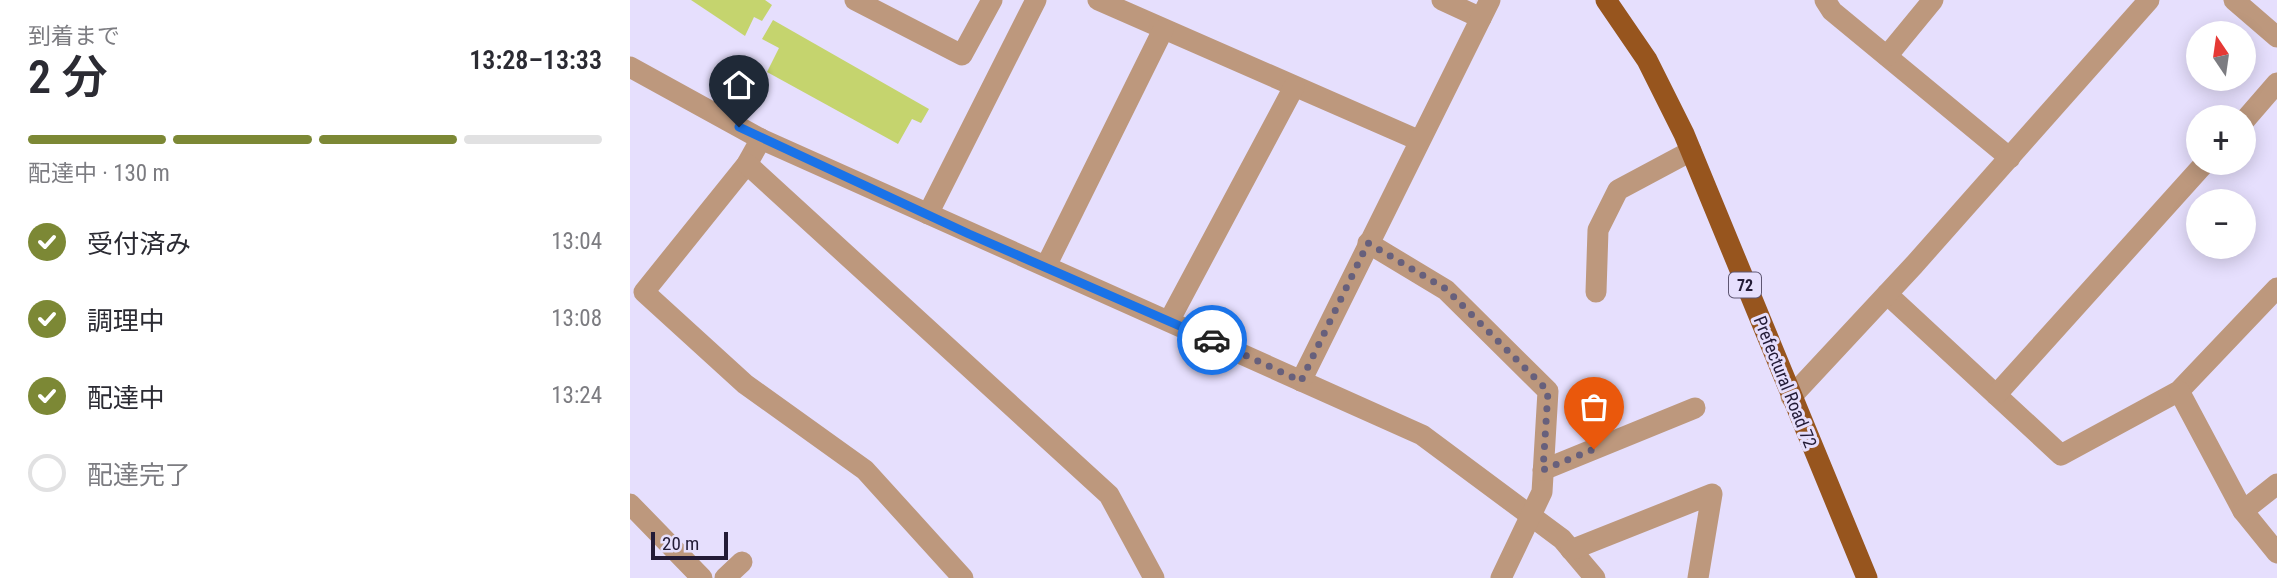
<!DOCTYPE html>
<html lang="ja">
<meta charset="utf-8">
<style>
:root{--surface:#fff;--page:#f2f2f3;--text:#2b2b33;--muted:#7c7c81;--line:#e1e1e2;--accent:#7c8835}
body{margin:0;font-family:"Roboto Condensed","Noto Sans JP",sans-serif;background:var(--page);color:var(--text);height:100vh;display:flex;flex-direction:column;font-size:26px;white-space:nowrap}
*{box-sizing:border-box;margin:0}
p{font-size:23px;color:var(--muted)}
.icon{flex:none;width:38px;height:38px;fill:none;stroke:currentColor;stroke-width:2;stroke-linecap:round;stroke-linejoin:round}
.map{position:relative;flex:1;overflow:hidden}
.panel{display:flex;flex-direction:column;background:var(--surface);width:630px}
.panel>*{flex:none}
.needle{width:46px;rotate:347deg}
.tools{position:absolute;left:1556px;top:21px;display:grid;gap:14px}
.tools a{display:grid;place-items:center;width:70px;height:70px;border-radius:50%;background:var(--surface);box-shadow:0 4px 18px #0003;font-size:35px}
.scale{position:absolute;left:21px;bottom:18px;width:77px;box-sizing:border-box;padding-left:7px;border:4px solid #231b36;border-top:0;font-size:19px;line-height:24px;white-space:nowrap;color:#231b36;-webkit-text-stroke:5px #e6dffd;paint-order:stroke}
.pin{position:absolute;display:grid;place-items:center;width:60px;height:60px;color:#fff;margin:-72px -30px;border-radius:50% 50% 50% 0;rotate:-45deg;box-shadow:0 0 7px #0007}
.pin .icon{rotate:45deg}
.courier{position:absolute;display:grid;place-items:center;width:70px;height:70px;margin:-35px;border:5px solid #1a73e8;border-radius:50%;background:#fff;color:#222;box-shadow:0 2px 9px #0007}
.headline em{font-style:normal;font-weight:600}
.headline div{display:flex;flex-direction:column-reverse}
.headline{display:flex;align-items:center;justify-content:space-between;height:119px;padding:0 28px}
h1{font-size:46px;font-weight:600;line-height:52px}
.bar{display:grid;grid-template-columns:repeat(4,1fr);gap:10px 7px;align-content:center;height:84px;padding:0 28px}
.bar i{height:9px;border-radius:5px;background:var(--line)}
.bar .on{background:var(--accent)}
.bar p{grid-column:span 4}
ol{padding:0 28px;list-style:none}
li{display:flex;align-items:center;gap:21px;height:77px}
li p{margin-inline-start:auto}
li .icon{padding:7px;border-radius:50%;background:var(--accent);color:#fff;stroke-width:4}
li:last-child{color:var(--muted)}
li i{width:38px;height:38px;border:4px solid var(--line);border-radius:50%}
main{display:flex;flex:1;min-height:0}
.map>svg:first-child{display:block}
</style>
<main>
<section class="panel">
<div class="headline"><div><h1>2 分</h1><p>到着まで</p></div><em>13:28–13:33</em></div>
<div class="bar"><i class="on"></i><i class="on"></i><i class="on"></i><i></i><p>配達中 · 130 m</p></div>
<ol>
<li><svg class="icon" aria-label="check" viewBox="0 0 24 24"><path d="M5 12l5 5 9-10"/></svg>受付済み<p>13:04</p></li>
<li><svg class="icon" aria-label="check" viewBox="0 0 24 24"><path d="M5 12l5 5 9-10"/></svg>調理中<p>13:08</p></li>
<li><svg class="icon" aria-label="check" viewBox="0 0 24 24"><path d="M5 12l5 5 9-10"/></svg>配達中<p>13:24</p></li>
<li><i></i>配達完了</li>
</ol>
</section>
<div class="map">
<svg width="1647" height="578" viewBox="0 0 1647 578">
<rect width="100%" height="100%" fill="#e6dffd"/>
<g fill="#c5d46e">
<path d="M61,0H135L142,5L132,21L124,17L115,36Z"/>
<path d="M143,20L299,109L291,123L282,119L268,144L137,72L149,48L132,39Z"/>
</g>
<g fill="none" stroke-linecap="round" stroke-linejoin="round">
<g stroke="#bd987d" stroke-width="21">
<path d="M225,0L332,55L362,0"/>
<path d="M468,0L788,140"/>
<path d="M812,0L851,18"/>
<path d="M1195,0L1202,11L1380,158"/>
<path d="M1604,0L1647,37"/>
<path d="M1257,56L1303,0"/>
<path d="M0,67L131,139L792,435L932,539L965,578"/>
<path d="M1614,121L1647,83"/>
<path d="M131,139L117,164L14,292L115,384L235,470L333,578"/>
<path d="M117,164L479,495L524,578"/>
<path d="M298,214L406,0"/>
<path d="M738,243L816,290L918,391L912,492L871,578"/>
<path d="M416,266L533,30"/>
<path d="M966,292L968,230L988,190L1061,151"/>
<path d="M1257,294L1431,455L1549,391L1647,288"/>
<path d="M539,321L664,87"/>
<path d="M671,381L860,0"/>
<path d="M1549,391L1613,511L1647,553"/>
<path d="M1366,395L1575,163"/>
<path d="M1161,397L1284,265L1519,0"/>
<path d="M913,470L1065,408"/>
<path d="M0,504L72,578"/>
<path d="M1613,511L1647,484"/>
<path d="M941,550L1082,494L1068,578"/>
<path d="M95,578L112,562"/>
</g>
<path stroke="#97551e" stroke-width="21" d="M976,0L1017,60L1054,134L1237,578"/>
</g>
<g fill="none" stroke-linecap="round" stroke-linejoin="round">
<path stroke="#67607c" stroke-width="7" stroke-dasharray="0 12.6" d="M582,340L671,381L738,243L816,289L918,391L913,470L964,449"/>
<path stroke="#1a73e8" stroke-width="9" d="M109,127L339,234L582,340"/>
</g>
<g text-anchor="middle" stroke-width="6" stroke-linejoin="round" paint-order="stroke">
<rect fill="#e6dffd" stroke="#5e5672" stroke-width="2" x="1099" y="272.5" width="32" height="25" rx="5"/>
<g font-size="16" font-weight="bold" fill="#231b36">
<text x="1115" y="291">72</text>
</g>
<g font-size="18" fill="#231b36" stroke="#e6dffd">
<text transform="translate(1155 382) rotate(68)" y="6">Prefectural Road 72</text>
</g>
</g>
</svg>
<div class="tools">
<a><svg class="needle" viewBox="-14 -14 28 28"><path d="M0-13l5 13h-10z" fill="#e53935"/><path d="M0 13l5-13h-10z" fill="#7c7c81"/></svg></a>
<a>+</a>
<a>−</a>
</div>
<div class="scale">20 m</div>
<div class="pin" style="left:964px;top:449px;background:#ea580c"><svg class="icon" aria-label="bag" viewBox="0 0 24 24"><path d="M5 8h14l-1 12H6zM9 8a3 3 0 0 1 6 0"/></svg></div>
<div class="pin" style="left:109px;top:127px;background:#1f2937"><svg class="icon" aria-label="home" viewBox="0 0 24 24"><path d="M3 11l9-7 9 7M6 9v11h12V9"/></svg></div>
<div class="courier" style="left:582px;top:340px"><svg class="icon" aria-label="car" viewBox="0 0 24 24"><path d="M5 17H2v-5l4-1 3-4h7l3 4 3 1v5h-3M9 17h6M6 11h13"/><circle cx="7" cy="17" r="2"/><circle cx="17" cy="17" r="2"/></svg></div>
</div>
</main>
